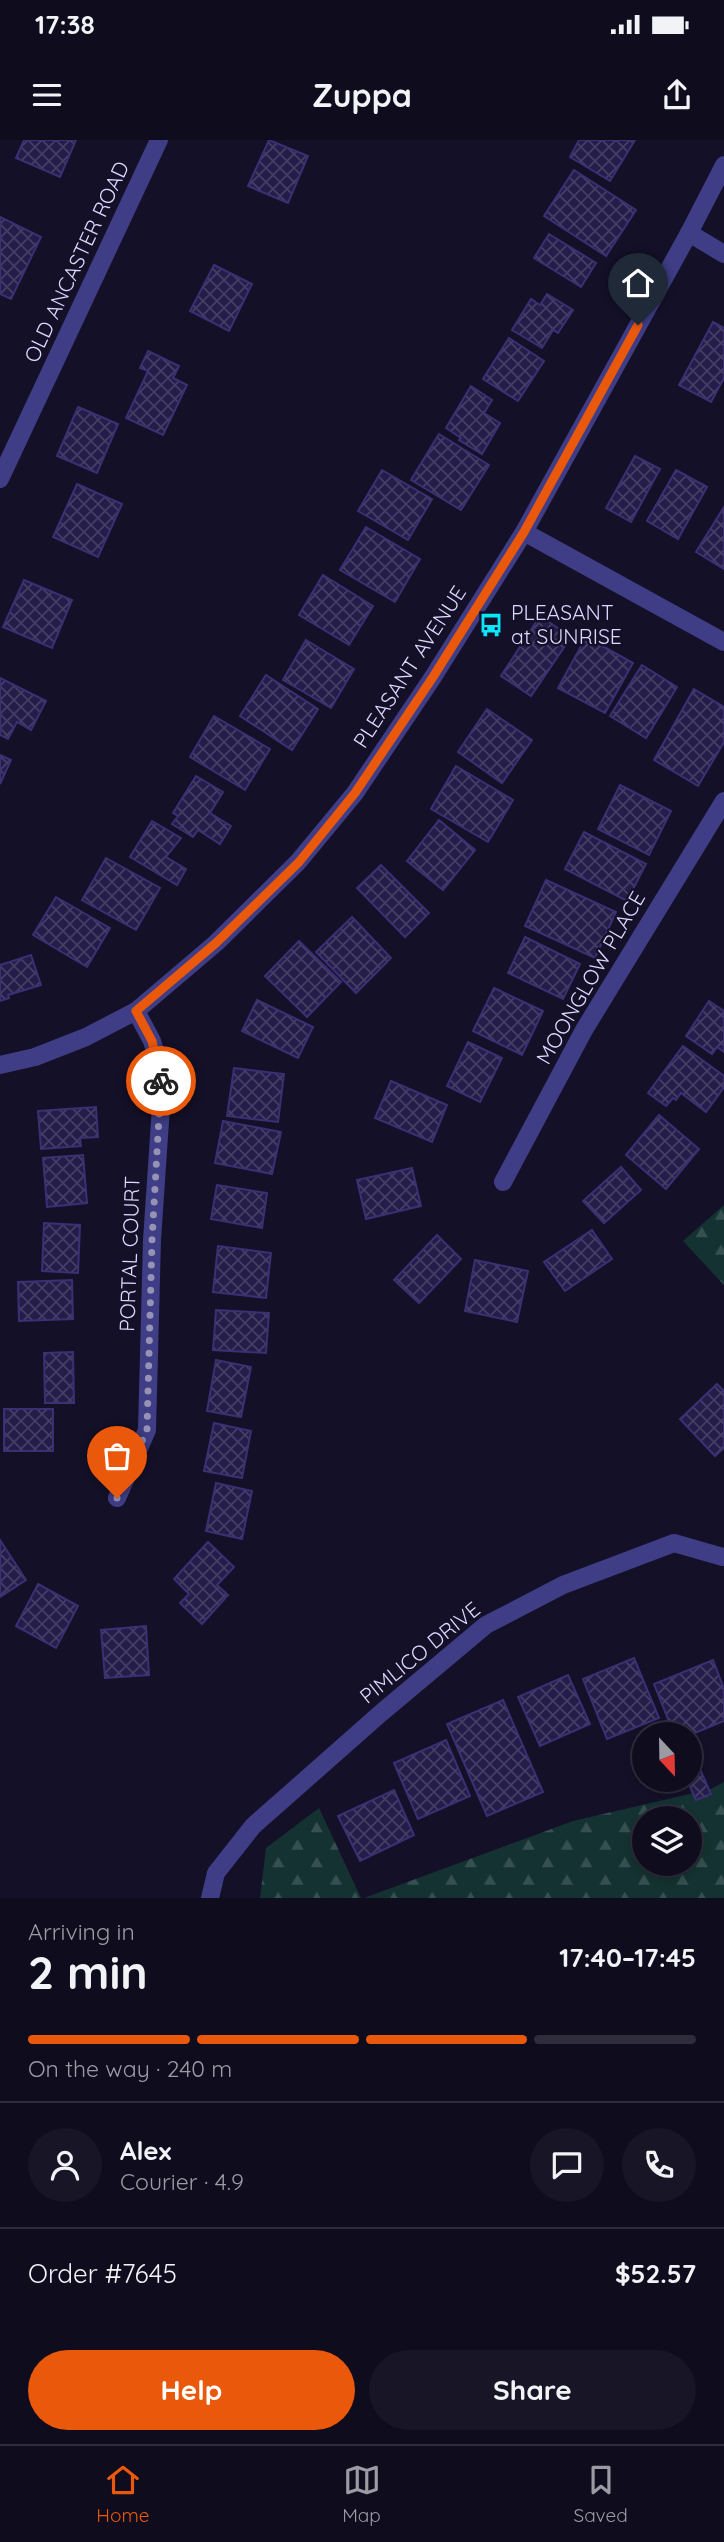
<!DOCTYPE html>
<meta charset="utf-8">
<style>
:root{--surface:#0f0c1e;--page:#181527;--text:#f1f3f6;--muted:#9b9ba4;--line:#2f2c3c;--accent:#ea580c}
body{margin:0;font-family:Quicksand,sans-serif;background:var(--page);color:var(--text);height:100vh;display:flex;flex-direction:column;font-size:26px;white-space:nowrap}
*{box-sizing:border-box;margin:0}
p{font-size:23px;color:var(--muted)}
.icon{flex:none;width:38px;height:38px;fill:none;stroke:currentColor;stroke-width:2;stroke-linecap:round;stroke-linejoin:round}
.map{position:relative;height:1758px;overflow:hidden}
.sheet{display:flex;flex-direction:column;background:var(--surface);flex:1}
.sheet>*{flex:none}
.needle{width:46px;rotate:158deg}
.tools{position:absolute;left:632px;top:1582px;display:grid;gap:14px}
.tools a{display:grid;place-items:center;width:70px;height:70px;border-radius:50%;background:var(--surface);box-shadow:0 4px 10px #0003,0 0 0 2px var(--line);font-size:35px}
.pin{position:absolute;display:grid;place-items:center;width:60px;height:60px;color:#fff;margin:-72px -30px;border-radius:50% 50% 50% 0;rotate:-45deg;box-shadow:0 0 7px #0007}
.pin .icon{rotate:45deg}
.courier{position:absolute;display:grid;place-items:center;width:70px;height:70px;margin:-35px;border:5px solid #ea580c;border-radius:50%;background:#fff;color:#222;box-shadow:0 2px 9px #0007}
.overview em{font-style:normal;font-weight:700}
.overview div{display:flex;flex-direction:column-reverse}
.overview{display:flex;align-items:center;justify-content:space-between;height:119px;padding:0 28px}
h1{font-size:46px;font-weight:700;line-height:52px}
.bar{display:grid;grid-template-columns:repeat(4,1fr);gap:10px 7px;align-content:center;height:84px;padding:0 28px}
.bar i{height:9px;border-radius:5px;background:var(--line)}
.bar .active{background:var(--accent)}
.bar p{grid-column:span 4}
.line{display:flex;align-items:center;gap:18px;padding:0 28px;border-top:2px solid var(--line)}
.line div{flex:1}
.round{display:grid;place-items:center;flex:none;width:74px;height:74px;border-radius:37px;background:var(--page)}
.cta{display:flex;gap:14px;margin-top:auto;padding:14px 28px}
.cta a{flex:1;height:80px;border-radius:42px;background:var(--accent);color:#fff;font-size:28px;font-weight:700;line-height:80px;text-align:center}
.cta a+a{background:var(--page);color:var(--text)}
.status{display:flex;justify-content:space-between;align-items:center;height:49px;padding:0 35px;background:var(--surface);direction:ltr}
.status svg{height:19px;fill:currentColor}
header{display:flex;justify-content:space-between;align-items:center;height:91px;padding:0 28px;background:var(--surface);font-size:32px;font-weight:700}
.tab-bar{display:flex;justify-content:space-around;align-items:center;height:98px;border-top:2px solid var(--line);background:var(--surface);font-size:19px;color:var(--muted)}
.tab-bar a{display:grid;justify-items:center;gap:4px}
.tab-bar .active{color:var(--accent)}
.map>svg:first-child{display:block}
</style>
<div class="status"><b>17:38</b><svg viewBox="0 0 49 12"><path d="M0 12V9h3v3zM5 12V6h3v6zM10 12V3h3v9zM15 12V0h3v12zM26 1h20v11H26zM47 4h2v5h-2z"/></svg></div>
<header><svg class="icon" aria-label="menu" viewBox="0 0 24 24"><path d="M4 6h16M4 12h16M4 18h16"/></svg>Zuppa<svg class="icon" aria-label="share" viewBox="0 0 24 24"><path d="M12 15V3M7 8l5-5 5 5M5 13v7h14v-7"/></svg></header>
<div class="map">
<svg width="724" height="1758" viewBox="0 0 724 1758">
<defs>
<pattern id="forest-firs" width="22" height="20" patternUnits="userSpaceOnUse" patternTransform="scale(1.75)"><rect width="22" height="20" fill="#143231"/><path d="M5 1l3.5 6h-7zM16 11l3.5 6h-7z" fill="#364f50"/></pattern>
<pattern id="building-cross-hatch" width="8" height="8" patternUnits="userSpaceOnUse" patternTransform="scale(1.75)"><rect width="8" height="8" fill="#251d49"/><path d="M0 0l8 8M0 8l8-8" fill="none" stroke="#443d64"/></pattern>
</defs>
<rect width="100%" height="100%" fill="#141028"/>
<g fill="url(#forest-firs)" fill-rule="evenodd">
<path d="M724,1065V1145L683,1101Z"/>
<path d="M724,1642V1758H364L573,1681L711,1649ZM644,1678H690V1724H644Z"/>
<path d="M319,1668L361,1758H260L266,1708Z"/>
</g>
<g fill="url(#building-cross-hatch)" stroke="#3c2f74" stroke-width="2">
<path d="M24,0H76L60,37L16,18Z"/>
<path d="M269,0L308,16L288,63L248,46Z"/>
<path d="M579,0H635L610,41L570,17Z"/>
<path d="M574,30L636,70L606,116L544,76Z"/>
<path d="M0,77L41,97L11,159L0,154Z"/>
<path d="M549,94L596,123L581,147L534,118Z"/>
<path d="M214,125L252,144L229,191L190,171Z"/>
<path d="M547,154L573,170L558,193L553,190L542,208L512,190L531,159L540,165Z"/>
<path d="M713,182L724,188V238L711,262L679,245Z"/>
<path d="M509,198L544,221L518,261L483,239Z"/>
<path d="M148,211L179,226L173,238L187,245L163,295L126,278L148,231L140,228Z"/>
<path d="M471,246L492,260L484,273L500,283L482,314L459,300L461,298L446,288Z"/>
<path d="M78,267L118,284L97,333L57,316Z"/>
<path d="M439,294L489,325L461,370L411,340Z"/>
<path d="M635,316L660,329L631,382L606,368Z"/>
<path d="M382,330L432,359L408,400L358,371Z"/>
<path d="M676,330L707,347L678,399L647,381Z"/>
<path d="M77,344L122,364L98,417L53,397Z"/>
<path d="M724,367V429L696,412Z"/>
<path d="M366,387L420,419L395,462L340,430Z"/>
<path d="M323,435L373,466L349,505L299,475Z"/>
<path d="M24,440L72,460L52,508L3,487Z"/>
<path d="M540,476L571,497L531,556L501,536Z"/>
<path d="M586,497L633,523L605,573L558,548Z"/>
<path d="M306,500L354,529L331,568L283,540Z"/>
<path d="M642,525L677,547L646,598L610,576Z"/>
<path d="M266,535L318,569L292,610L240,576Z"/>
<path d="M0,538L46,561L31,590L17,582L8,599L0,595Z"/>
<path d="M694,549L724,567V602L698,646L654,620Z"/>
<path d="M487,569L532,600L502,643L458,612Z"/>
<path d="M214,576L270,609L245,650L190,617Z"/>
<path d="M0,615L11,620L0,644Z"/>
<path d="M456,626L513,660L488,702L431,669Z"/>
<path d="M196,636L223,652L210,673L231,686L220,704L198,690L193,697L172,684L178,676L173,673Z"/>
<path d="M620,645L671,671L649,715L598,689Z"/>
<path d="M439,680L475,710L443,750L407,721Z"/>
<path d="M152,681L181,698L166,717L186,729L177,745L130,717Z"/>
<path d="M584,692L646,724L627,761L565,729Z"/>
<path d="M106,718L160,748L136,790L82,760Z"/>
<path d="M381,725L429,773L405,797L357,748Z"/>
<path d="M546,740L616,772L595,818L525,786Z"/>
<path d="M56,757L110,788L87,827L33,795Z"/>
<path d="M352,777L391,818L356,853L316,812Z"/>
<path d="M525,797L580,824L563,859L508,833Z"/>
<path d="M299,801L341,842L307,877L265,836Z"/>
<path d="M31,815L41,845L8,855L9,858L0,861V825Z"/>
<path d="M494,848L543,871L522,915L473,891Z"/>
<path d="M257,860L313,887L298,918L242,891Z"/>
<path d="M709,861L724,871V912L717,907L712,914L686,896Z"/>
<path d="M468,902L502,918L480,962L447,946Z"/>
<path d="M683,906L724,936V947L706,972L681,953L676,960L673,958L666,966L648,953Z"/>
<path d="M234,928L284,934L278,982L227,976Z"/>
<path d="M391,941L447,965L432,1002L375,978Z"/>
<path d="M96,967L98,997L80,998L81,1006L41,1009L38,971Z"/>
<path d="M659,975L699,1009L666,1049L626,1015Z"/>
<path d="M223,981L281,992L272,1034L215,1023Z"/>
<path d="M83,1015L87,1063L47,1067L43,1018Z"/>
<path d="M621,1027L641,1050L604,1083L583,1061Z"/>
<path d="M412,1028L421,1066L366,1079L357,1040Z"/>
<path d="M217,1045L267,1053L262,1088L211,1079Z"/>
<path d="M44,1083L80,1085L78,1133L42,1131Z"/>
<path d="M592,1090L612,1119L565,1151L544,1122Z"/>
<path d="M437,1095L461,1119L419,1163L394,1140Z"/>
<path d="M218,1106L271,1113L266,1158L213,1152Z"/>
<path d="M475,1120L528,1131L517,1182L465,1171Z"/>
<path d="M72,1140L73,1179L19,1181L18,1142Z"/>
<path d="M216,1170L269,1173L266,1213L213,1210Z"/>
<path d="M73,1212L74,1263H45L44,1213Z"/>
<path d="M216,1220L251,1227L241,1277L207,1271Z"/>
<path d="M717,1244L724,1251V1308L715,1316L680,1279Z"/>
<rect x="4" y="1269" width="49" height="42"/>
<path d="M214,1283L251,1291L242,1338L204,1331Z"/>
<path d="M216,1343L252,1351L242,1399L206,1391Z"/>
<path d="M0,1400L26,1440L0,1457Z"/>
<path d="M208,1402L234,1427L217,1445L228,1455L202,1484L180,1463L189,1454L174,1439Z"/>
<path d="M38,1444L78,1466L56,1508L16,1486Z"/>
<path d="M146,1486L149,1535L105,1538L101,1490Z"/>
<path d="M634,1518L659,1578L607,1599L583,1539Z"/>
<path d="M713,1520L724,1549V1581L690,1595L674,1594L654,1544Z"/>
<path d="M568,1535L590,1584L540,1606L518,1557Z"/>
<path d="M503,1560L543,1652L487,1676L447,1584Z"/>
<path d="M446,1600L470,1656L418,1679L394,1623Z"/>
<path d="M691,1609L711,1654L696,1660L687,1640H690Z"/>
<path d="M394,1650L414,1695L360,1721L338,1676Z"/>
</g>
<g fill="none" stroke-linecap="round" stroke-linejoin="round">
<g stroke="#3e3d86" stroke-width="18">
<path d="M689,93L724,114"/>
<path d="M0,339L159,0"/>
<path d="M524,392L724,502"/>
<path d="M0,925L35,917L86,897L136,871L216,803L298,722L355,653L433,537L524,392L689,93L724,25"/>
<path d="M503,1042L584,890L724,661"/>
<path d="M117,1358L147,1290L152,1100L162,952L159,924L152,901L136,871"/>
<path d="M210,1758L216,1733L253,1686L381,1573L486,1485L563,1445L674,1403L723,1417"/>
</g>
</g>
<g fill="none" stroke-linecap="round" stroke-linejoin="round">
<path stroke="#9692b3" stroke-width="7" stroke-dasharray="0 12.6" d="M117,1358L147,1290L152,1100L161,941"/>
<path stroke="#ea580c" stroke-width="9" d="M161,941L152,901L136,871L216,803L299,722L355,653L433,537L524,392L638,185"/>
</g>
<defs>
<g id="bus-bare" transform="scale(1.89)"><path d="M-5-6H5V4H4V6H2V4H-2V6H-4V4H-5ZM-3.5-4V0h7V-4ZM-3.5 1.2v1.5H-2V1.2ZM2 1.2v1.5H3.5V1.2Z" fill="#08e6fa" stroke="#141028" stroke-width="2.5" paint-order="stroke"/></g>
</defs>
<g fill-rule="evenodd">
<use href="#bus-bare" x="491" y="485"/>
</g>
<g text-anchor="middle" stroke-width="5" stroke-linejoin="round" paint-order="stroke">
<g font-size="21" fill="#dcd8fe" stroke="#141028">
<text transform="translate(77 122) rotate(-65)" y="7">OLD ANCASTER ROAD</text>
<text transform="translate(410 527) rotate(-57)" y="7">PLEASANT AVENUE</text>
<text transform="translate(591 838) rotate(-60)" y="7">MOONGLOW PLACE</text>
<text transform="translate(130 1114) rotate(-88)" y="7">PORTAL COURT</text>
<text transform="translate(420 1513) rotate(-39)" y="7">PIMLICO DRIVE</text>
</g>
<g font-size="21" fill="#dcd8fe" stroke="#141028" text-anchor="start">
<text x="511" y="480">PLEASANT<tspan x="511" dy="24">at SUNRISE</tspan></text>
</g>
</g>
</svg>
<div class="tools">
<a><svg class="needle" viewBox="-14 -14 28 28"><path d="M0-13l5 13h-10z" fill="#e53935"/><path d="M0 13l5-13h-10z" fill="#9b9ba4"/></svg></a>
<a><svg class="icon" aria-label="layers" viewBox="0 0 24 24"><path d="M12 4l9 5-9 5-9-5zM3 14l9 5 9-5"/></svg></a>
</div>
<div class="pin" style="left:117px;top:1358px;background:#ea580c"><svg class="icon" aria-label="bag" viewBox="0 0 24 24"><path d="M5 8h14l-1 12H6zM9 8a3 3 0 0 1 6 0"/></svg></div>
<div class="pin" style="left:638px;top:185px;background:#1f2937"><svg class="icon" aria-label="home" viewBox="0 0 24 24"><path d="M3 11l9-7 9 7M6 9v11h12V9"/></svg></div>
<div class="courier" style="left:161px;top:941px"><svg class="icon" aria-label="bike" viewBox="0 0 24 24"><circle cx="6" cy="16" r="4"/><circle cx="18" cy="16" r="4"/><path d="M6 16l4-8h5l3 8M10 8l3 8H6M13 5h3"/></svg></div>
</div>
<section class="sheet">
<div class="overview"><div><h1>2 min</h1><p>Arriving in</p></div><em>17:40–17:45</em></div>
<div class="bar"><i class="active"></i><i class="active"></i><i class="active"></i><i></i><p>On the way · 240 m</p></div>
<div class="line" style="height:126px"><a class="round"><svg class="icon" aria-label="person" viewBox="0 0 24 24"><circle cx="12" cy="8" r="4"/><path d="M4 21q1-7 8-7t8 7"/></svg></a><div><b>Alex</b><p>Courier · 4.9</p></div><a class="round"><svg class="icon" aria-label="chat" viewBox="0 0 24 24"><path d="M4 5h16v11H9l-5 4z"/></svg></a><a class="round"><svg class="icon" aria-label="phone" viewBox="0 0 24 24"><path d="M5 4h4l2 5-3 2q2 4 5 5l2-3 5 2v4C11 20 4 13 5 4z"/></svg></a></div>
<div class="line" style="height:91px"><div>Order #7645</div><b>$52.57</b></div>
<div class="cta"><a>Help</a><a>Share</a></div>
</section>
<nav class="tab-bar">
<a class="active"><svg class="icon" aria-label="home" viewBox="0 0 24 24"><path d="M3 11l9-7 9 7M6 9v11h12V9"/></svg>Home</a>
<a><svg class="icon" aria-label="map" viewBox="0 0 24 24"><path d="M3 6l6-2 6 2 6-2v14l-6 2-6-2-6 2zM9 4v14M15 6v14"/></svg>Map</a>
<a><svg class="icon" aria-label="saved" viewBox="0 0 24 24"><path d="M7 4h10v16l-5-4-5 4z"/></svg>Saved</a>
</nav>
